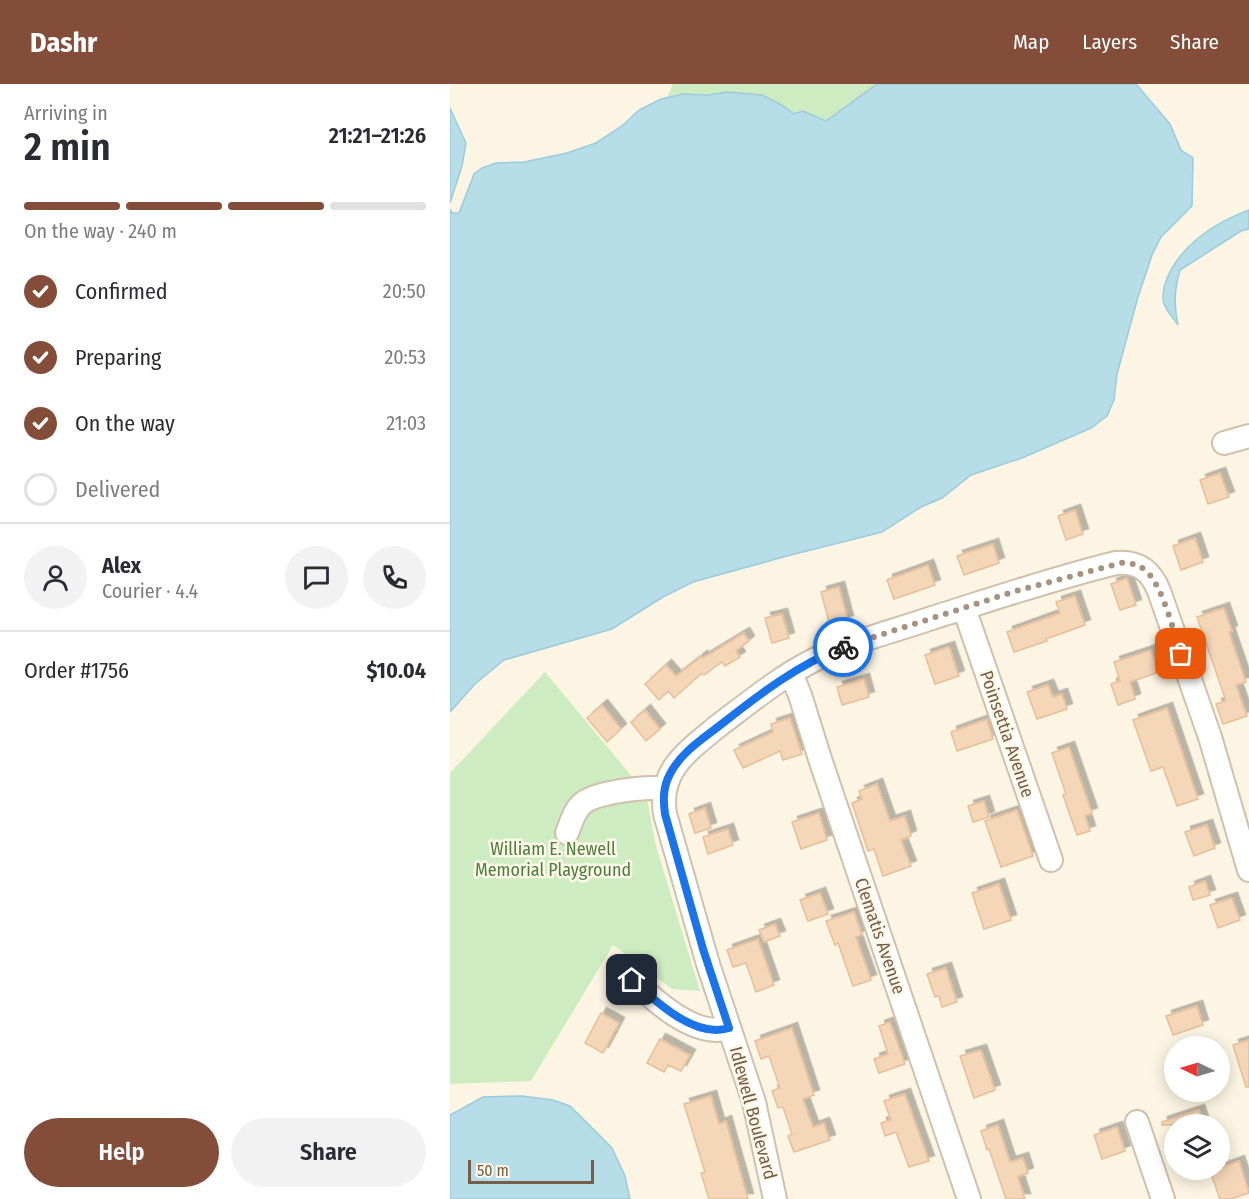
<!DOCTYPE html>
<meta charset="utf-8">
<style>
:root{--surface:#fff;--page:#f2f2f3;--text:#2b2b33;--muted:#7c7c81;--line:#e1e1e2;--accent:#834d39}
body{margin:0;font-family:"Fira Sans Condensed",sans-serif;background:var(--page);color:var(--text);height:100vh;display:flex;flex-direction:column;font-size:22px;white-space:nowrap}
*{box-sizing:border-box;margin:0}
p{font-size:20px;color:var(--muted)}
.icon{flex:none;width:33px;height:33px;fill:none;stroke:currentColor;stroke-width:2;stroke-linecap:round;stroke-linejoin:round}
.map{position:relative;flex:1;overflow:hidden}
.side{display:flex;flex-direction:column;background:var(--surface);width:450px}
.side>*{flex:none}
.needle{width:39px;rotate:275deg}
.controls{position:absolute;left:714px;top:952px;display:grid;gap:12px}
.controls a{display:grid;place-items:center;width:66px;height:66px;border-radius:50%;background:var(--surface);box-shadow:0 3px 15px #0003;font-size:30px}
.scale{position:absolute;left:18px;bottom:15px;width:126px;box-sizing:border-box;padding-left:6px;border:3px solid #775c47;border-top:0;font-size:16px;line-height:21px;white-space:nowrap;color:#775c47;-webkit-text-stroke:4px #fff9ea;paint-order:stroke}
.pin{position:absolute;display:grid;place-items:center;width:51px;height:51px;color:#fff;margin:-26px;border-radius:12px;box-shadow:0 3px 9px #0006}
.courier{position:absolute;display:grid;place-items:center;width:60px;height:60px;margin:-30px;border:4px solid #1a73e8;border-radius:50%;background:#fff;color:#222;box-shadow:0 2px 8px #0007}
.overview em{font-style:normal;font-weight:600}
.overview div{display:flex;flex-direction:column-reverse}
.overview{display:flex;align-items:center;justify-content:space-between;height:102px;padding:0 24px}
h1{font-size:39px;font-weight:600;line-height:45px}
.bar{display:grid;grid-template-columns:repeat(4,1fr);gap:9px 6px;align-content:center;height:72px;padding:0 24px}
.bar i{height:8px;border-radius:4px;background:var(--line)}
.bar .active{background:var(--accent)}
.bar p{grid-column:span 4}
.line{display:flex;align-items:center;gap:15px;padding:0 24px;border-top:2px solid var(--line)}
.line div{flex:1}
.round{display:grid;place-items:center;flex:none;width:63px;height:63px;border-radius:32px;background:var(--page)}
ol{padding:0 24px;list-style:none}
li{display:flex;align-items:center;gap:18px;height:66px}
li p{margin-inline-start:auto}
li .icon{padding:6px;border-radius:50%;background:var(--accent);color:#fff;stroke-width:4}
li:last-child{color:var(--muted)}
li i{width:33px;height:33px;border:3px solid var(--line);border-radius:50%}
.primary-button{display:flex;gap:12px;margin-top:auto;padding:12px 24px}
.primary-button a{flex:1;height:69px;border-radius:36px;background:var(--accent);color:#fff;font-size:24px;font-weight:600;line-height:69px;text-align:center}
.primary-button a+a{background:var(--page);color:var(--text)}
header{display:flex;align-items:center;gap:36px;box-sizing:border-box;height:84px;padding:0 30px;background:var(--accent);color:#fff}
header strong{font-size:28px}
nav{display:flex;gap:33px;margin-inline-start:auto;font-size:21px}
main{display:flex;flex:1;min-height:0}
.map>svg:first-child{display:block}
</style>
<header>
<strong>Dashr</strong>
<nav><a>Map</a><a>Layers</a><a>Share</a></nav>
</header>
<main>
<section class="side">
<div class="overview"><div><h1>2 min</h1><p>Arriving in</p></div><em>21:21–21:26</em></div>
<div class="bar"><i class="active"></i><i class="active"></i><i class="active"></i><i></i><p>On the way · 240 m</p></div>
<ol>
<li><svg class="icon" aria-label="check" viewBox="0 0 24 24"><path d="M5 12l5 5 9-10"/></svg>Confirmed<p>20:50</p></li>
<li><svg class="icon" aria-label="check" viewBox="0 0 24 24"><path d="M5 12l5 5 9-10"/></svg>Preparing<p>20:53</p></li>
<li><svg class="icon" aria-label="check" viewBox="0 0 24 24"><path d="M5 12l5 5 9-10"/></svg>On the way<p>21:03</p></li>
<li><i></i>Delivered</li>
</ol>
<div class="line" style="height:108px"><a class="round"><svg class="icon" aria-label="person" viewBox="0 0 24 24"><circle cx="12" cy="8" r="4"/><path d="M4 21q1-7 8-7t8 7"/></svg></a><div><b>Alex</b><p>Courier · 4.4</p></div><a class="round"><svg class="icon" aria-label="chat" viewBox="0 0 24 24"><path d="M4 5h16v11H9l-5 4z"/></svg></a><a class="round"><svg class="icon" aria-label="phone" viewBox="0 0 24 24"><path d="M5 4h4l2 5-3 2q2 4 5 5l2-3 5 2v4C11 20 4 13 5 4z"/></svg></a></div>
<div class="line" style="height:78px"><div>Order #1756</div><b>$10.04</b></div>
<div class="primary-button"><a>Help</a><a>Share</a></div>
</section>
<div class="map">
<svg width="799" height="1115" viewBox="0 0 799 1115">
<defs>
<filter id="shadow"><feDropShadow dx="5.5" dy="-5.5" stdDeviation="0" flood-color="#0004"/></filter>
</defs>
<rect width="100%" height="100%" fill="#fdf5e3"/>
<g fill="#ceecc1">
<path d="M223,0H427L376,37L353,27L344,30L330,20L277,8L258,11L233,10L217,13Z"/>
<path d="M95,588L185,696L193,694L206,762L250,907L222,905L163,861L81,997L0,1000V689Z"/>
</g>
<g fill="#b6dde8" stroke="#9ccbda" stroke-width="1.5">
<path d="M427,0H686L720,40L731,66L743,74L742,122L711,153L702,171L688,213L667,290L664,316L657,332L641,344L572,374L521,391L492,414L471,423L432,448L337,472L243,498L213,513L162,545L54,576L25,600L0,628V125L2,129H9L24,90L32,84L46,79L74,78L117,69L146,59L172,42L189,26L211,15L233,10L258,11L277,8L312,11L330,20L344,30L353,27L376,37Z"/>
<path d="M0,24L16,59L12,82L0,119Z"/>
<path d="M799,126V145L791,147L730,186C724,206 724,221 728,241C724,235 718,229 715,222C712,217 713,206 715,200C727,163 764,139 799,126Z"/>
<path d="M72,1012L103,1016L120,1022L162,1064L175,1092L180,1115H0V1031L33,1013Z"/>
</g>
<g fill="#f4d6b9" stroke="#e8be98" stroke-width="1.5" filter="url(#shadow)">
<path d="M770,389L779,413L758,420L750,396Z"/>
<path d="M625,426L633,450L616,456L608,432Z"/>
<path d="M745,454L753,478L731,486L723,462Z"/>
<path d="M543,460L549,479L514,491L507,472Z"/>
<path d="M478,481L485,501L444,515L437,496Z"/>
<path d="M677,494L686,521L670,526L661,500Z"/>
<path d="M389,503L398,537L380,542L371,508Z"/>
<path d="M625,512L635,541L596,555L597,557L564,568L557,548L610,529L606,518Z"/>
<path d="M774,524L782,547L779,548L796,598L786,601L797,632L773,640L766,620L776,617L747,533Z"/>
<path d="M332,530L339,554L322,559L315,534Z"/>
<path d="M294,549L299,557L286,567L290,573L275,582L272,578L254,591L252,589L224,614L218,607L209,616L195,600L216,581L226,592L252,572L253,574Z"/>
<path d="M499,563L509,592L485,600L475,571Z"/>
<path d="M701,566L709,588L680,598L685,615L668,621L661,600L670,597L664,578Z"/>
<path d="M414,595L419,613L392,621L387,603Z"/>
<path d="M598,601L603,613L612,610L617,625L587,635L577,608Z"/>
<path d="M152,621L171,645L157,658L137,634Z"/>
<path d="M717,624L748,715L727,722L713,683L701,687L683,636Z"/>
<path d="M195,626L210,645L196,657L181,638Z"/>
<path d="M340,634L352,670L333,676L330,667L293,684L284,666L323,648L321,640Z"/>
<path d="M537,635L543,655L507,667L501,648Z"/>
<path d="M619,663L642,729L635,732L640,747L627,751L613,711L616,710L602,669Z"/>
<path d="M427,700L440,737L455,732L461,752L451,756L461,782L433,792L424,765L418,767L402,719L412,715L409,707Z"/>
<path d="M534,717L539,733L523,738L518,722Z"/>
<path d="M255,724L261,744L245,749L239,730Z"/>
<path d="M567,726L583,772L551,783L535,737Z"/>
<path d="M369,729L377,756L351,765L342,738Z"/>
<path d="M757,741L765,764L744,772L735,748Z"/>
<path d="M278,745L283,761L258,770L253,753Z"/>
<path d="M755,797L760,811L743,816L739,803Z"/>
<path d="M549,800L561,836L534,845L522,809Z"/>
<path d="M370,809L378,830L358,837L350,816Z"/>
<path d="M782,814L790,836L768,844L760,821Z"/>
<path d="M404,828L412,851L406,853L421,896L403,902L388,859L385,861L376,837Z"/>
<path d="M325,840L330,852L314,858L309,846Z"/>
<path d="M308,855L324,901L306,908L296,879L283,883L277,866Z"/>
<path d="M496,884L507,918L492,923L489,912L485,913L477,890Z"/>
<path d="M747,922L753,941L723,951L716,932Z"/>
<path d="M151,929L169,939L153,969L135,959Z"/>
<path d="M440,938L455,980L429,989L424,975L438,970L429,942Z"/>
<path d="M342,944L364,1011L353,1015L363,1043L374,1039L380,1056L344,1068L338,1052L342,1050L333,1023L328,1024L322,1007L330,1004L319,972L311,975L305,957Z"/>
<path d="M210,955L240,971L231,987L218,981L214,988L197,979Z"/>
<path d="M799,956V1003H796L783,961Z"/>
<path d="M531,966L545,1006L524,1014L510,972Z"/>
<path d="M455,1010L479,1077L459,1083L446,1048L435,1052L431,1039L441,1036L434,1017Z"/>
<path d="M261,1012L269,1040L276,1037L298,1115H259L251,1089L255,1088L234,1020Z"/>
<path d="M749,1026L754,1041H712V1038Z"/>
<path d="M548,1041L560,1078L573,1074L578,1089L568,1093L575,1115H556L539,1065L537,1066L531,1047Z"/>
<path d="M667,1043L675,1067L652,1075L644,1051Z"/>
<path d="M789,1077L799,1109L781,1115H770L760,1087L770,1086V1084Z"/>
</g>
<g fill="none" stroke-linecap="round" stroke-linejoin="round">
<g stroke="#d1c0ab" stroke-width="26">
<g id="minor">
<path d="M774,359L799,352"/>
<path d="M514,524L601,776"/>
<path d="M341,589L350,611L370,675L519,1115"/>
<path d="M117,749C121,739 124,727 132,720C145,708 197,702 214,705"/>
<path d="M170,884C195,908 242,956 279,944"/>
<path d="M687,1038L713,1115"/>
<path d="M325,1115L304,1018L258,880L215,730C208,686 238,667 268,642C300,618 330,593 366,575C403,557 444,547 482,534C543,515 604,494 666,479C689,477 701,487 709,507L760,653L799,786"/>
</g>
</g>
<use href="#minor" stroke="#fff" stroke-width="22"/>
</g>
<g fill="none" stroke-linecap="round" stroke-linejoin="round">
<path stroke="#a6927e" stroke-width="6" stroke-dasharray="0 10.8" d="M393,563L566,507L675,478C683,480 690,481 696,487C712,500 724,549 731,570"/>
<path stroke="#1a73e8" stroke-width="8" d="M182,896C205,917 245,955 279,944L253,865L215,730C213,715 213,703 220,690C231,668 254,654 273,639C311,609 348,581 393,563"/>
</g>
<g text-anchor="middle" stroke-width="5" stroke-linejoin="round" paint-order="stroke">
<g font-size="18" fill="#775c47" stroke="#fff9ea">
<text transform="translate(557 650) rotate(71)" y="6">Poinsettia Avenue</text>
<text transform="translate(430 852) rotate(71)" y="6">Clematis Avenue</text>
<text transform="translate(303 1029) rotate(75)" y="6">Idlewell Boulevard</text>
</g>
<g font-size="18" fill="#4c7e3f" stroke="#fff9ea">
<text x="103" y="771">William E. Newell<tspan x="103" dy="21">Memorial Playground</tspan></text>
</g>
</g>
</svg>
<div class="controls">
<a><svg class="needle" viewBox="-14 -14 28 28"><path d="M0-13l5 13h-10z" fill="#e53935"/><path d="M0 13l5-13h-10z" fill="#7c7c81"/></svg></a>
<a><svg class="icon" aria-label="layers" viewBox="0 0 24 24"><path d="M12 4l9 5-9 5-9-5zM3 14l9 5 9-5"/></svg></a>
</div>
<div class="scale">50 m</div>
<div class="pin" style="left:731px;top:570px;background:#ea580c"><svg class="icon" aria-label="bag" viewBox="0 0 24 24"><path d="M5 8h14l-1 12H6zM9 8a3 3 0 0 1 6 0"/></svg></div>
<div class="pin" style="left:182px;top:896px;background:#1f2937"><svg class="icon" aria-label="home" viewBox="0 0 24 24"><path d="M3 11l9-7 9 7M6 9v11h12V9"/></svg></div>
<div class="courier" style="left:393px;top:563px"><svg class="icon" aria-label="bike" viewBox="0 0 24 24"><circle cx="6" cy="16" r="4"/><circle cx="18" cy="16" r="4"/><path d="M6 16l4-8h5l3 8M10 8l3 8H6M13 5h3"/></svg></div>
</div>
</main>
